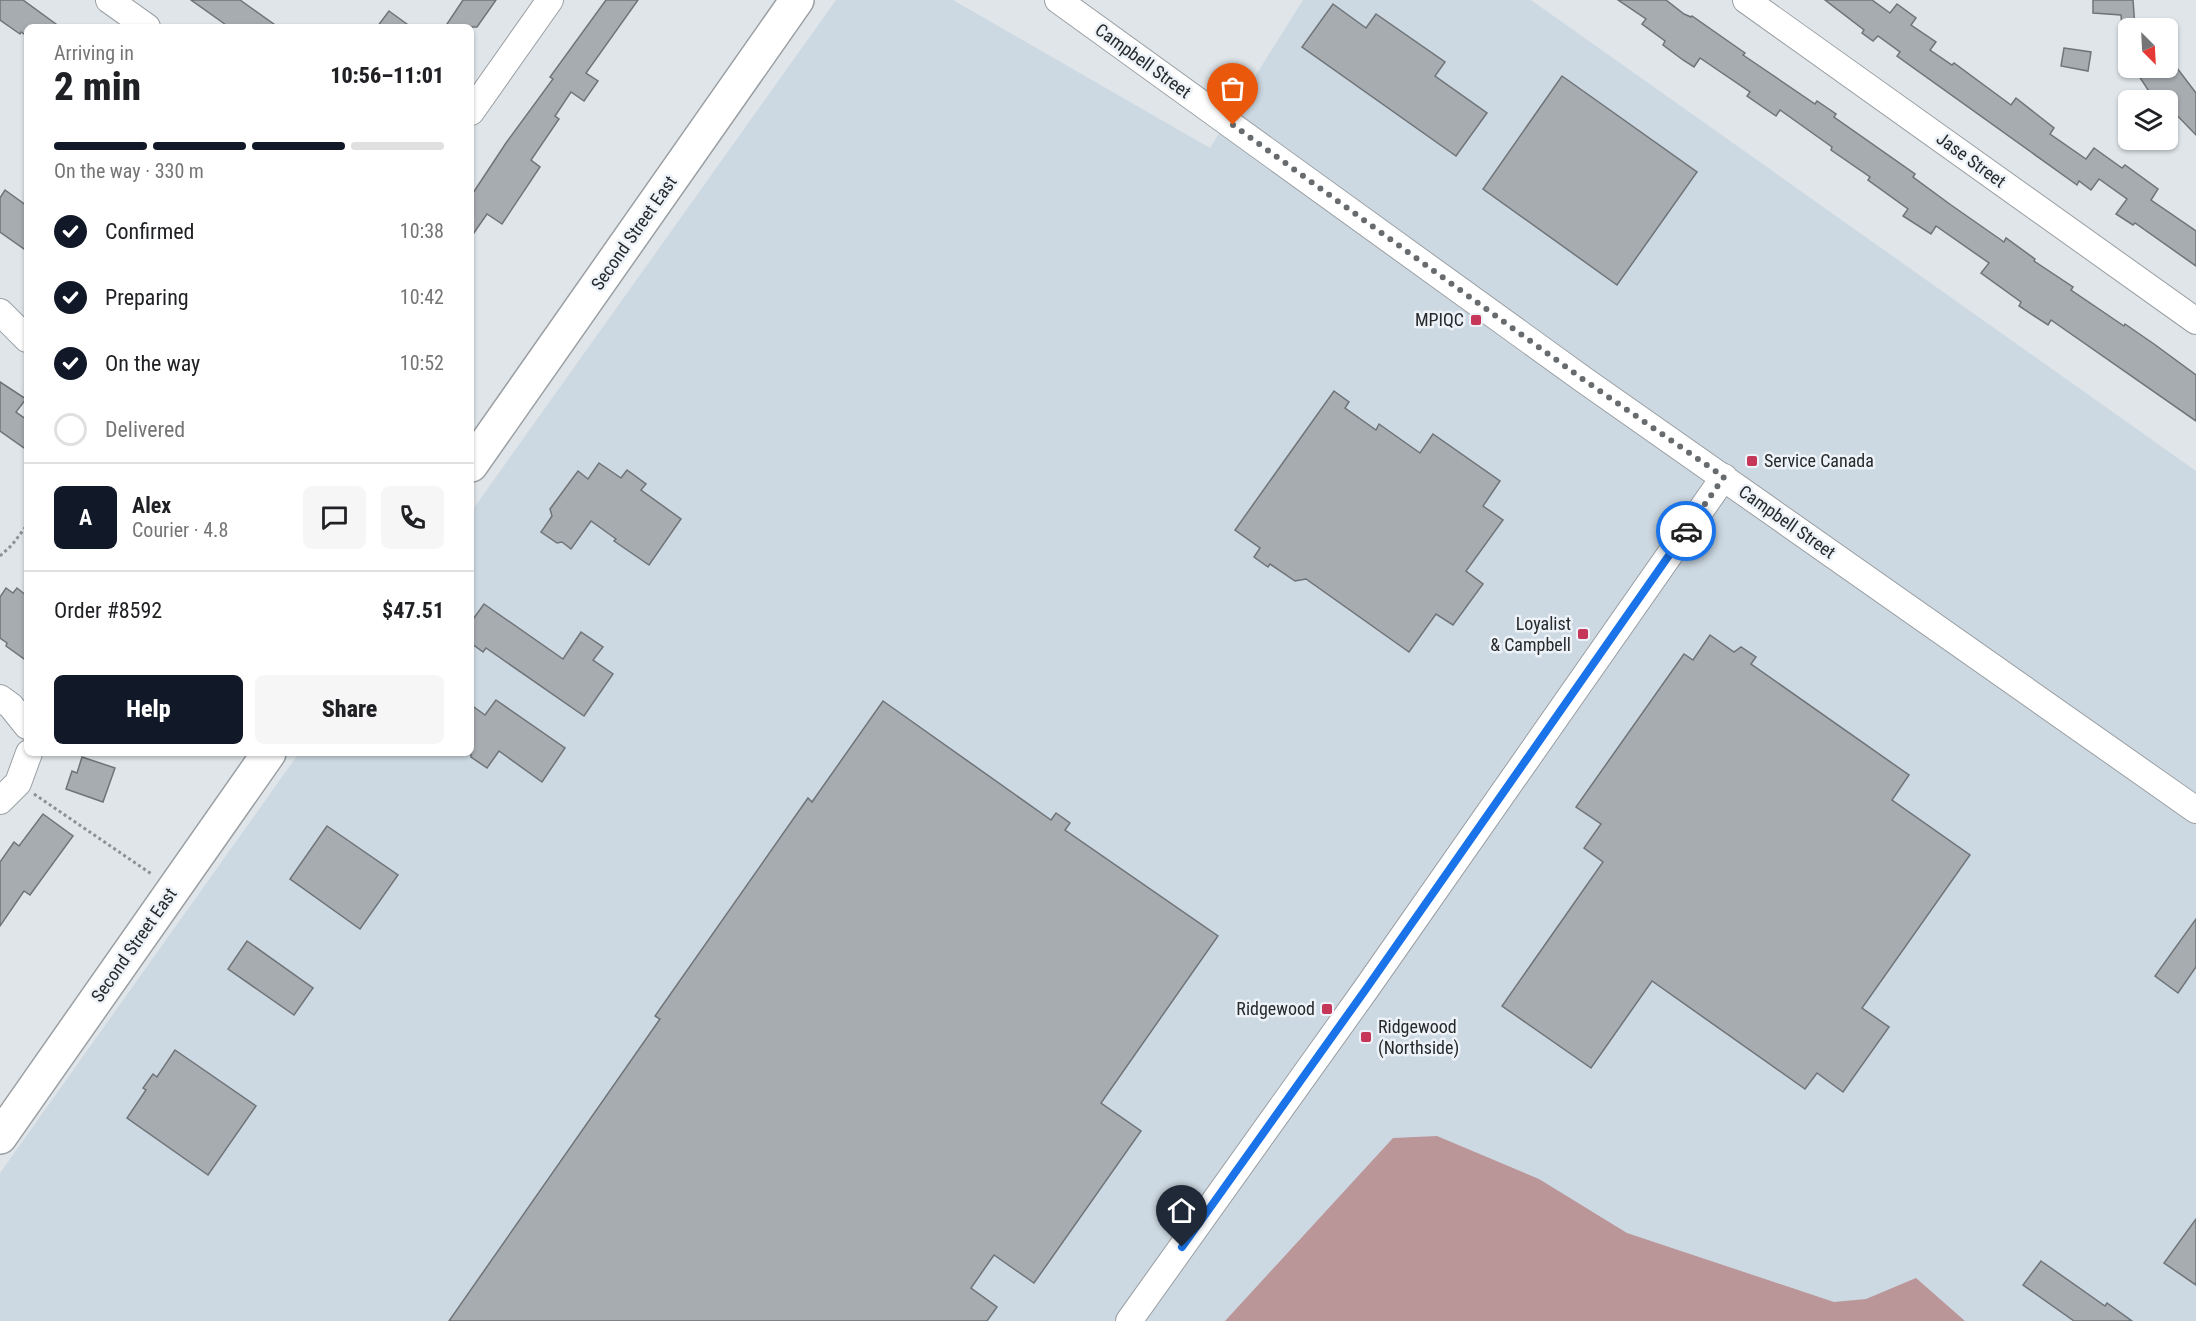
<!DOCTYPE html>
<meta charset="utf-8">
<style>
:root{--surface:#fff;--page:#f6f6f6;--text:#202124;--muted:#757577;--line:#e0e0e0;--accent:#111827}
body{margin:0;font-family:"Roboto Condensed",sans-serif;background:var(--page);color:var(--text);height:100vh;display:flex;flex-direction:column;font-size:22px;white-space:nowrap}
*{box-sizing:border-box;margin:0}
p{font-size:20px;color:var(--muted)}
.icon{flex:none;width:33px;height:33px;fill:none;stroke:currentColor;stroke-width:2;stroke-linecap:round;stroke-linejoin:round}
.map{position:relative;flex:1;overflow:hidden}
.details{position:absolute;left:24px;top:24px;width:450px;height:732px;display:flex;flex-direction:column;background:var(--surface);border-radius:9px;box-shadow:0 2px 4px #0004}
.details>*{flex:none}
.needle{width:39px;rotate:156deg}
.controls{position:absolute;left:2118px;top:18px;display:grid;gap:12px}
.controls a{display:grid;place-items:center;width:60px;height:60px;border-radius:9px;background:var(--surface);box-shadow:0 2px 4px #0004;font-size:30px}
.pin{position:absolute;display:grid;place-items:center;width:51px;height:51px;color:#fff;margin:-62px -26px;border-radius:50% 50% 50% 0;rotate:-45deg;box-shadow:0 0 6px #0007}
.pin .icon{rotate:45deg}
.courier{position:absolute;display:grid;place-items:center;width:60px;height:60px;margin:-30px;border:4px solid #1a73e8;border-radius:50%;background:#fff;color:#222;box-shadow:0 2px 8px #0007}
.overview em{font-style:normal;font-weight:800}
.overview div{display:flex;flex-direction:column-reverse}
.overview{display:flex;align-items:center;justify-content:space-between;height:102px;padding:0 30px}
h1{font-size:39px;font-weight:800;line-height:45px}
.bar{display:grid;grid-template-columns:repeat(4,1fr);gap:9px 6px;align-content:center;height:72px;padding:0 30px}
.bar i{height:8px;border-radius:4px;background:var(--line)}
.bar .on{background:var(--accent)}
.bar p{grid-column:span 4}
.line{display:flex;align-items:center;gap:15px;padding:0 30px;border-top:2px solid var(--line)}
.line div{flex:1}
.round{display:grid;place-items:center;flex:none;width:63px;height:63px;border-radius:9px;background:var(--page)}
ol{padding:0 30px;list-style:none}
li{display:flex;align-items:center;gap:18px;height:66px}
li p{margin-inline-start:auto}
li .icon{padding:6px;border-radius:50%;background:var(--accent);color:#fff;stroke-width:4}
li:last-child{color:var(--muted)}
li i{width:33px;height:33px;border:3px solid var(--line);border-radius:50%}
.action{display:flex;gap:12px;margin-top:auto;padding:12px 30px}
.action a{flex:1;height:69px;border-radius:9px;background:var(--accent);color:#fff;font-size:24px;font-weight:800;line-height:69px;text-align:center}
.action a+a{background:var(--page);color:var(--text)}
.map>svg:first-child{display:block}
</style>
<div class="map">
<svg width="2196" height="1321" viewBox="0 0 2196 1321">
<rect width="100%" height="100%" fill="#dfe5e9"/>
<path fill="#cdd9e2" d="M836,0H953L1210,148L1303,0H1531L2196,471V1321H0V1173L299,753H471V512Z"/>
<path fill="#ba9699" d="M1437,1136L1539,1179L1627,1233L1834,1302L1866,1299L1916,1278L1965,1321H1225L1393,1138Z"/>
<g fill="#a7acb1" stroke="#6f7478" stroke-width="1.5">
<path d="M0,0H23L60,27H27V36L21,32L20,34L0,20Z"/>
<path d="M191,0H240L278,27H229Z"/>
<path d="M463,0H496L477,27H445Z"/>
<path d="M606,0H638L586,73L598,81L584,101L571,92L555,116L559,119L531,160L540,167L502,224L487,214L471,237V196L506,143L553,79L550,77Z"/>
<path d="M1618,0H1666L1684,14L1691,17L1692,16L1745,53L1743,55L1815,104L1817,101L1836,114L1834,117L1915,174L1913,177L1951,205L2004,242L2006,238L2035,259L2034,261L2073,287L2071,290L2124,326L2125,324L2154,344L2196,375V421L2051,320L2048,325L2019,306L2021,302L1981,273L1989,263L1936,226L1931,234L1903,216L1908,209L1868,180L1870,177L1831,150L1832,147L1780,110L1776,116L1747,96L1750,92L1700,58L1694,67L1683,60L1663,45L1665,41L1642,24L1646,19Z"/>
<path d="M1825,0H1872L1890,13L1897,4L1916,18L1911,25L1936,42L1930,50L1952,65L1954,63L2011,105L2016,98L2054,128L2050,134L2086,159L2094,148L2122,168L2125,165L2158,189L2151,200L2196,231V266L2135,223L2133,225L2116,214L2127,199L2099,179L2091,190L2079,181L2077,185L1897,56L1900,52L1878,36L1873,41L1862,33L1864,30Z"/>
<path d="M2093,0H2133L2135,28H2122L2121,15L2093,13Z"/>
<path d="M1333,4L1366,28L1376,14L1445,62L1435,76L1487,113L1456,156L1302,47Z"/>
<path d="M389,11L411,27H377Z"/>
<path d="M2064,48L2091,52L2088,71L2061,66Z"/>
<path d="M2145,68H2177L2196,93V135L2168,106V100H2162L2155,94L2152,96L2137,73Z"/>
<path d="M1562,76L1697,172L1617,285L1483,189Z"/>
<path d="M5,190L27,206V251L0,232V198Z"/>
<path d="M0,382L26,399L16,412L27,420V450L0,431Z"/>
<path d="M1334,391L1349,402L1345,408L1376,430L1379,424L1420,453L1433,434L1500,481L1483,506L1503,520L1466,571L1483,584L1453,625L1436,614L1409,652L1306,579L1295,581L1270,564L1268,567L1254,557L1260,548L1235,530Z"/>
<path d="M599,463L621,478L627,470L646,484L641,490L681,519L649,565L614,541L616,539L591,521L571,549L562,542L557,543L541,532L552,516L550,509L578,471L588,479Z"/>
<path d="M6,588L13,593L17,588L27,596V661L6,646L7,643L0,638V597Z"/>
<path d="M484,604L563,659L581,632L603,647L593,660L613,674L584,716L486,648L483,652L471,643V622Z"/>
<path d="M1710,635L1734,652L1741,647L1756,657L1751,664L1909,775L1892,800L1970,855L1862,1008L1889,1027L1843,1092L1817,1073L1805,1089L1652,981L1591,1068L1502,1006L1603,862L1584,848L1601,824L1576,807L1684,654L1693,660Z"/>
<path d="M496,700L565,748L542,782L499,751L487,768L471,757V705L485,715Z"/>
<path d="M883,701L1051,820L1056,813L1070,823L1065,830L1218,936L1101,1103L1141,1131L1034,1283L994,1255L971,1288L997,1307L987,1321H449L660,1019L655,1016L808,798L812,802Z"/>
<path d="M82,757L115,768L103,802L66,789L72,771L77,773Z"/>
<path d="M43,814L73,836L30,895L24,891L0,926V862L14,842L19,846Z"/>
<path d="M327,826L398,875L360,929L290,879Z"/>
<path d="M2196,919V967L2178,993L2155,976Z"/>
<path d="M247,941L313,988L294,1015L228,969Z"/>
<path d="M175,1050L256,1106L208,1175L127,1118L146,1090L143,1088L153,1074L157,1077Z"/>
<path d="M2196,1219V1285L2164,1263Z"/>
<path d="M2041,1261L2105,1306L2107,1303L2132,1321H2074L2023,1285Z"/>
</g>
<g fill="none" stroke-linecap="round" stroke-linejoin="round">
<g stroke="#9a9fa3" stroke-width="28">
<g id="minor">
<path d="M109,0L147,27"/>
<path d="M1058,0L1584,380L2196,810"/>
<path d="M1746,0L2196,321"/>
<path d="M471,112L550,0"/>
<path d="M0,312L27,339"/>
<path d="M0,698L11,706L27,726"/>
<path d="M0,801L18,783L29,753"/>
<path d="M1129,1321L1366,989L1724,477"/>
</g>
</g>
<g stroke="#9a9fa3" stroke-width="36">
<g id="major">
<path d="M471,465L797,0"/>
<path d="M0,1137L269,753"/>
</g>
</g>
<g stroke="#8c9194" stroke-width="3" stroke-dasharray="3 3" stroke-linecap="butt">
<path d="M0,556L12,545L27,525"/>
<path d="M34,794L153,875"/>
</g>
<use href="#minor" stroke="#fff" stroke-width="26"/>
<use href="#major" stroke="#fff" stroke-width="33"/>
</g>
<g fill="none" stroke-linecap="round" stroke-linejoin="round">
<path stroke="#676b6e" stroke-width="6" stroke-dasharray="0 10.8" d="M1233,125L1584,380L1724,477L1686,531"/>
<path stroke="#1a73e8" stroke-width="8" d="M1182,1247L1366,989L1686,531"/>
</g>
<g fill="#c53658" stroke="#ecf2f7" stroke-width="2">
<rect x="1470" y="314" width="12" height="12" rx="3"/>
<rect x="1746" y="455" width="12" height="12" rx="3"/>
<rect x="1577" y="628" width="12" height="12" rx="3"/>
<rect x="1321" y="1003" width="12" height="12" rx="3"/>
<rect x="1360" y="1031" width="12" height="12" rx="3"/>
</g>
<g text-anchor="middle" stroke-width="5" stroke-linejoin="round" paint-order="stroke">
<g font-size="18" fill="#27292b" stroke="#ecf2f7">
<text transform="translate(1143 61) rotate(36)" y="6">Campbell Street</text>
<text transform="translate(1971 160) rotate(36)" y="6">Jase Street</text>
<text transform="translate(634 233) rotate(-55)" y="6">Second Street East</text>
<text transform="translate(1787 522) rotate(35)" y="6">Campbell Street</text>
<text transform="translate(134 945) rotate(-55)" y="6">Second Street East</text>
</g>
<g font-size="18" fill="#27292b" stroke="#ecf2f7" text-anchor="end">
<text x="1464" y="326">MPIQC</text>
<text x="1764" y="467" text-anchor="start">Service Canada</text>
<text x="1571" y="630">Loyalist<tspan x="1571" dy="21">&amp; Campbell</tspan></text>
<text x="1315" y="1015">Ridgewood</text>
<text x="1378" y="1033" text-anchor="start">Ridgewood<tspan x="1378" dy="21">(Northside)</tspan></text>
</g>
</g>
</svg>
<div class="controls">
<a><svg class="needle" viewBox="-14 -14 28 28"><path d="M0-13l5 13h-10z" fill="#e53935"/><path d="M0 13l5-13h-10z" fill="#757577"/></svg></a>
<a><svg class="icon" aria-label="layers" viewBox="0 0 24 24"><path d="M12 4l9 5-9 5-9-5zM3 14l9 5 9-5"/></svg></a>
</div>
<div class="pin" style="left:1233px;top:125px;background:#ea580c"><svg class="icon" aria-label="bag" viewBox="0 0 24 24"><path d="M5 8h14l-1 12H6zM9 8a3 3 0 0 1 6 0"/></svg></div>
<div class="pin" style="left:1182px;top:1247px;background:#1f2937"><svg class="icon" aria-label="home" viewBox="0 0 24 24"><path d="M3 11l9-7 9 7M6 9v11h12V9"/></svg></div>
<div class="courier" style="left:1686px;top:531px"><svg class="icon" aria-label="car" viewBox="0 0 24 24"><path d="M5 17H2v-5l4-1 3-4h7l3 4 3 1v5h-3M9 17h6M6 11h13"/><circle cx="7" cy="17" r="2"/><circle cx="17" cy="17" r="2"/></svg></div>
<section class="details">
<div class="overview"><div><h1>2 min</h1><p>Arriving in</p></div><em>10:56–11:01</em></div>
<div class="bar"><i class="on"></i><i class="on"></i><i class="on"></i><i></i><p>On the way · 330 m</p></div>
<ol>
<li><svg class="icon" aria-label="check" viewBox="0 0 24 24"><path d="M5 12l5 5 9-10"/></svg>Confirmed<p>10:38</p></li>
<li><svg class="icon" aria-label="check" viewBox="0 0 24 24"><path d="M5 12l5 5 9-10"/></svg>Preparing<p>10:42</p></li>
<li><svg class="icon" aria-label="check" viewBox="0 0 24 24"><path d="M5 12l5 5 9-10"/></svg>On the way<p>10:52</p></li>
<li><i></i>Delivered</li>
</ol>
<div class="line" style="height:108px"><b class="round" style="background:var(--accent);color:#fff">A</b><div><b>Alex</b><p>Courier · 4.8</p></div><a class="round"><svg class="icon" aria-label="chat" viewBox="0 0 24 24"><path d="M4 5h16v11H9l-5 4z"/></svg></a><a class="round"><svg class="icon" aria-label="phone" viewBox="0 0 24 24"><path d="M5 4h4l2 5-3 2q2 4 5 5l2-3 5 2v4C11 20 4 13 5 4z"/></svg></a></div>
<div class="line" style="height:78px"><div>Order #8592</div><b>$47.51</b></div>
<div class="action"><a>Help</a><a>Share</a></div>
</section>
</div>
